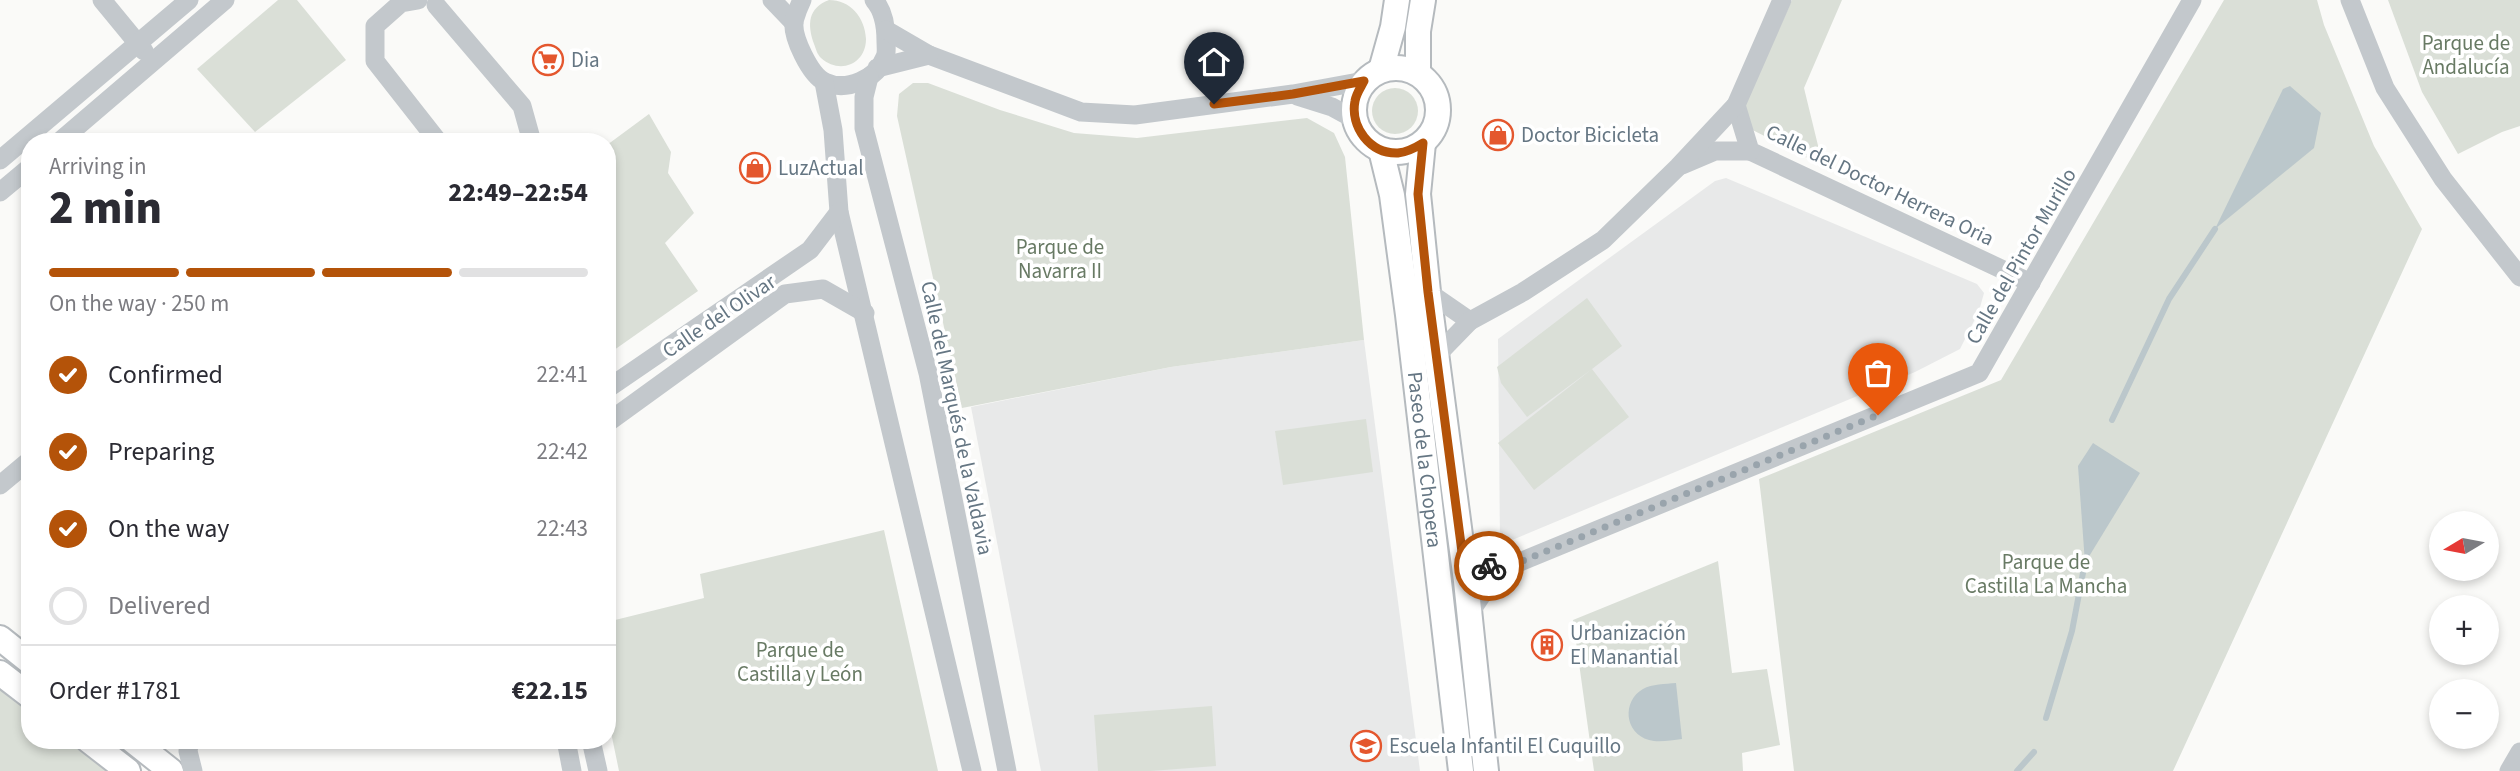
<!DOCTYPE html>
<meta charset="utf-8">
<style>
:root{--surface:#fff;--page:#f2f2f3;--text:#2b2b33;--muted:#7c7c81;--line:#e1e1e2;--accent:#b45309}
body{margin:0;font-family:"Source Sans 3",sans-serif;background:var(--page);color:var(--text);height:100vh;display:flex;flex-direction:column;font-size:26px;white-space:nowrap}
*{box-sizing:border-box;margin:0}
p{font-size:23px;color:var(--muted)}
.icon{flex:none;width:38px;height:38px;fill:none;stroke:currentColor;stroke-width:2;stroke-linecap:round;stroke-linejoin:round}
.map{position:relative;flex:1;overflow:hidden}
.drawer{position:absolute;left:21px;top:133px;width:595px;height:616px;display:flex;flex-direction:column;background:var(--surface);border-radius:28px;box-shadow:0 4px 10px #0003}
.drawer>*{flex:none}
.needle{width:46px;rotate:260deg}
.tools{position:absolute;left:2429px;top:511px;display:grid;gap:14px}
.tools a{display:grid;place-items:center;width:70px;height:70px;border-radius:50%;background:var(--surface);box-shadow:0 4px 10px #0003;font-size:35px}
.pin{position:absolute;display:grid;place-items:center;width:60px;height:60px;color:#fff;margin:-72px -30px;border-radius:50% 50% 50% 0;rotate:-45deg;box-shadow:0 0 7px #0007}
.pin .icon{rotate:45deg}
.courier{position:absolute;display:grid;place-items:center;width:70px;height:70px;margin:-35px;border:5px solid #b45309;border-radius:50%;background:#fff;color:#222;box-shadow:0 2px 9px #0007}
.overview em{font-style:normal;font-weight:800}
.overview div{display:flex;flex-direction:column-reverse}
.overview{display:flex;align-items:center;justify-content:space-between;height:119px;padding:0 28px}
h1{font-size:46px;font-weight:800;line-height:52px}
.bar{display:grid;grid-template-columns:repeat(4,1fr);gap:10px 7px;align-content:center;height:84px;padding:0 28px}
.bar i{height:9px;border-radius:5px;background:var(--line)}
.bar .on{background:var(--accent)}
.bar p{grid-column:span 4}
.line{display:flex;align-items:center;gap:18px;padding:0 28px;border-top:2px solid var(--line)}
.line div{flex:1}
ol{padding:0 28px;list-style:none}
li{display:flex;align-items:center;gap:21px;height:77px}
li p{margin-inline-start:auto}
li .icon{padding:7px;border-radius:50%;background:var(--accent);color:#fff;stroke-width:4}
li:last-child{color:var(--muted)}
li i{width:38px;height:38px;border:4px solid var(--line);border-radius:50%}
.map>svg:first-child{display:block}
</style>
<div class="map">
<svg width="2520" height="771" viewBox="0 0 2520 771">
<rect width="100%" height="100%" fill="#fafaf8"/>
<g fill="#e8e9e9">
<path d="M1726,178L1977,284L1984,293L1979,311L1960,349L1915,372L1500,545L1498,339L1715,181Z"/>
<path d="M1364,340L1420,771H1041L971,407L1171,367Z"/>
</g>
<g fill="#dadfd7">
<path d="M278,0H297L346,60L255,132L197,69Z"/>
<path d="M829,0C850,0 865,17 866,39C866,64 840,75 821,58C817,54 816,49 814,44C807,24 808,8 829,0Z"/>
<path d="M1792,0H1842L1804,88L1823,166L1737,122Z"/>
<path d="M2224,0H2317L2324,25L2374,146L2422,229L2173,771H1794L1759,479L2001,380Z"/>
<path d="M2388,0H2520V126L2502,132L2458,154L2422,92Z"/>
<path d="M913,83H928L1000,110L1074,133L1137,138L1307,118L1334,133L1345,157L1364,340L1171,367L962,408L897,116L899,94Z"/>
<circle cx="1395" cy="111" r="23"/>
<path d="M649,114L671,152L668,173L694,213L665,243L698,291L607,355V145Z"/>
<path d="M1587,298L1622,346L1592,369L1629,417L1534,490L1498,443L1592,369L1527,417L1501,383L1497,367Z"/>
<path d="M1366,419L1373,472L1283,485L1275,431Z"/>
<path d="M884,530L938,771H619L607,713V622L704,598L700,574Z"/>
<path d="M1718,561L1732,673L1767,669L1780,745L1742,753L1743,771H1594L1573,620Z"/>
<path d="M0,690L30,713V740H66L106,771H0Z"/>
<path d="M1212,706L1216,766L1151,771H1098L1094,715Z"/>
</g>
<g fill="#bbc7cb">
<path d="M2290,86L2321,113L2314,148L2215,229L2283,89Z"/>
<path d="M2093,443L2140,473L2085,563L2078,466Z"/>
<path d="M1676,683L1682,739C1671,740 1659,743 1649,740C1624,733 1622,701 1643,689C1652,684 1665,684 1676,683Z"/>
</g>
<g fill="none" stroke-linecap="round" stroke-linejoin="round">
<g stroke="#bbc7cb" stroke-width="6">
<path d="M2112,420L2169,299L2215,229"/>
<path d="M2046,718L2072,631L2086,557"/>
<path d="M2017,771L2034,752"/>
</g>
<g stroke="#b5babe" stroke-width="28">
<g id="major">
<circle cx="1396" cy="110" r="42"/>
<path d="M1381,70L1393,27L1397,0"/>
<path d="M1418,73V31L1423,0"/>
<path d="M1423,143L1418,194L1428,292L1466,581L1486,771"/>
<path id="s1" d="M1381,150L1392,195L1408,315L1461,771"/>
<path d="M0,638L30,662"/>
<path d="M0,673L30,696"/>
<path d="M88,740L128,771"/>
<path d="M132,740L171,771"/>
</g>
</g>
<g stroke="#c3c8cc" stroke-width="19">
<path d="M102,0L144,51"/>
<path d="M418,0L401,3L375,26V61L437,140L434,142"/>
<path d="M772,0L794,23"/>
<path d="M802,0C799,6 796,14 794,21C792,37 810,75 825,82C846,92 877,79 885,57C887,53 886,46 886,41C886,26 884,11 874,0"/>
<path d="M2350,0L2385,88L2443,179L2520,277"/>
<path d="M436,5L522,106L532,142"/>
<path d="M886,30L929,55L1081,112L1135,115L1293,94L1364,81"/>
<path d="M877,68L929,55"/>
<path d="M869,77L864,97V128L928,373L1007,771"/>
<path d="M824,82L833,130L839,212L972,771"/>
<path d="M1297,96L1332,107L1354,119"/>
<path d="M1736,105L1750,151L2031,283"/>
<path d="M59,142L225,0"/>
<path d="M0,160L189,0"/>
<path d="M1682,165L1715,151H1750"/>
<path d="M0,192L30,167"/>
<path d="M1428,292L1470,321"/>
<path d="M1436,356L1470,321L1523,292L1603,240L1678,167L1736,105L1782,0"/>
<path d="M607,389L810,250L839,212"/>
<path d="M607,423L785,294L823,289L865,313"/>
<path d="M0,485L30,460"/>
<path d="M1462,552L1498,571L1469,614"/>
<path d="M1498,571L1979,373L2192,0"/>
<path d="M190,740L188,751L193,771"/>
<path d="M566,740L572,771"/>
<path d="M591,740L598,771"/>
<path d="M2509,771L2520,752"/>
</g>
<use href="#major" stroke="#fff" stroke-width="24"/>
</g>
<g fill="none" stroke-linecap="round" stroke-linejoin="round">
<path stroke="#99a4ac" stroke-width="7" stroke-dasharray="0 12.6" d="M1489,566L1498,571L1878,415"/>
<path stroke="#b45309" stroke-width="9" d="M1214,104L1293,94L1364,81C1361,87 1356,94 1355,101C1350,127 1370,154 1398,153C1408,152 1415,148 1423,143L1418,194L1428,292L1462,552L1489,566"/>
</g>
<defs>
<g id="supermarket-ring" transform="scale(1.575)"><circle r="9.5" fill="#fff" stroke="#e4572e" stroke-width="1.5"/><path d="M-6-5.5h2.5l.6 2H6L4.5 2H-2.5L-4.4-4H-6ZM-1.5 3.2a1.3 1.3 0 1 0 .1 0ZM3 3.2a1.3 1.3 0 1 0 .1 0Z" fill="#e4572e"/></g>
<g id="shop-ring" transform="scale(1.575)"><circle r="9.5" fill="#fff" stroke="#e4572e" stroke-width="1.5"/><path d="M-5-2.5h2.3a2.7 3.5 0 0 1 5.4 0H5L5.5 6h-11ZM-1.5-2.5h3a1.5 2.3 0 0 0-3 0Z" fill="#e4572e"/></g>
<g id="building-ring" transform="scale(1.575)"><circle r="9.5" fill="#fff" stroke="#e4572e" stroke-width="1.5"/><path d="M-4-6H4V6H1V3H-1V6H-4ZM-2.5-4.3h1.7v1.8h-1.7ZM.8-4.3h1.7v1.8H.8ZM-2.5-1h1.7V.8h-1.7ZM.8-1h1.7V.8H.8Z" fill="#e4572e"/></g>
<g id="school-ring" transform="scale(1.575)"><circle r="9.5" fill="#fff" stroke="#e4572e" stroke-width="1.5"/><path d="M0-5L7-2L0 1L-7-2ZM-4 1L0 2.5L4 1V4Q0 6-4 4Z" fill="#e4572e"/></g>
</defs>
<g fill-rule="evenodd">
<use href="#supermarket-ring" x="548" y="60"/>
<use href="#shop-ring" x="1498" y="135"/>
<use href="#shop-ring" x="755" y="168"/>
<use href="#building-ring" x="1547" y="645"/>
<use href="#school-ring" x="1366" y="746"/>
</g>
<g text-anchor="middle" stroke-width="7" stroke-linejoin="round" paint-order="stroke">
<g font-size="21" fill="#687a64" stroke="#fff">
<text x="2466" y="50">Parque de<tspan x="2466" dy="24">Andalucía</tspan></text>
<text x="1060" y="254">Parque de<tspan x="1060" dy="24">Navarra II</tspan></text>
<text x="2046" y="569">Parque de<tspan x="2046" dy="24">Castilla La Mancha</tspan></text>
<text x="800" y="657">Parque de<tspan x="800" dy="24">Castilla y León</tspan></text>
</g>
<g font-size="21" fill="#657683" stroke="#fff" text-anchor="start">
<text x="571" y="67">Dia</text>
<text x="1521" y="142">Doctor Bicicleta</text>
<text x="778" y="175">LuzActual</text>
<text x="1570" y="640">Urbanización<tspan x="1570" dy="24">El Manantial</tspan></text>
<text x="1389" y="753">Escuela Infantil El Cuquillo</text>
</g>
<g font-size="21" fill="#657683" stroke="#fff">
<text transform="translate(1880 185) rotate(26)" y="7">Calle del Doctor Herrera Oria</text>
<text transform="translate(2021 256) rotate(-60)" y="7">Calle del Pintor Murillo</text>
<text transform="translate(719 316) rotate(-34)" y="7">Calle del Olivar</text>
<text transform="translate(957 418) rotate(78)" y="7">Calle del Marqués de la Valdavia</text>
<text dy="7" stroke="none"><textPath href="#s1" startOffset="313">Paseo de la Chopera</textPath></text>
</g>
</g>
</svg>
<div class="tools">
<a><svg class="needle" viewBox="-14 -14 28 28"><path d="M0-13l5 13h-10z" fill="#e53935"/><path d="M0 13l5-13h-10z" fill="#7c7c81"/></svg></a>
<a>+</a>
<a>−</a>
</div>
<div class="pin" style="left:1878px;top:415px;background:#ea580c"><svg class="icon" aria-label="bag" viewBox="0 0 24 24"><path d="M5 8h14l-1 12H6zM9 8a3 3 0 0 1 6 0"/></svg></div>
<div class="pin" style="left:1214px;top:104px;background:#1f2937"><svg class="icon" aria-label="home" viewBox="0 0 24 24"><path d="M3 11l9-7 9 7M6 9v11h12V9"/></svg></div>
<div class="courier" style="left:1489px;top:566px"><svg class="icon" aria-label="bike" viewBox="0 0 24 24"><circle cx="6" cy="16" r="4"/><circle cx="18" cy="16" r="4"/><path d="M6 16l4-8h5l3 8M10 8l3 8H6M13 5h3"/></svg></div>
<section class="drawer">
<div class="overview"><div><h1>2 min</h1><p>Arriving in</p></div><em>22:49–22:54</em></div>
<div class="bar"><i class="on"></i><i class="on"></i><i class="on"></i><i></i><p>On the way · 250 m</p></div>
<ol>
<li><svg class="icon" aria-label="check" viewBox="0 0 24 24"><path d="M5 12l5 5 9-10"/></svg>Confirmed<p>22:41</p></li>
<li><svg class="icon" aria-label="check" viewBox="0 0 24 24"><path d="M5 12l5 5 9-10"/></svg>Preparing<p>22:42</p></li>
<li><svg class="icon" aria-label="check" viewBox="0 0 24 24"><path d="M5 12l5 5 9-10"/></svg>On the way<p>22:43</p></li>
<li><i></i>Delivered</li>
</ol>
<div class="line" style="height:91px"><div>Order #1781</div><b>€22.15</b></div>
</section>
</div>
